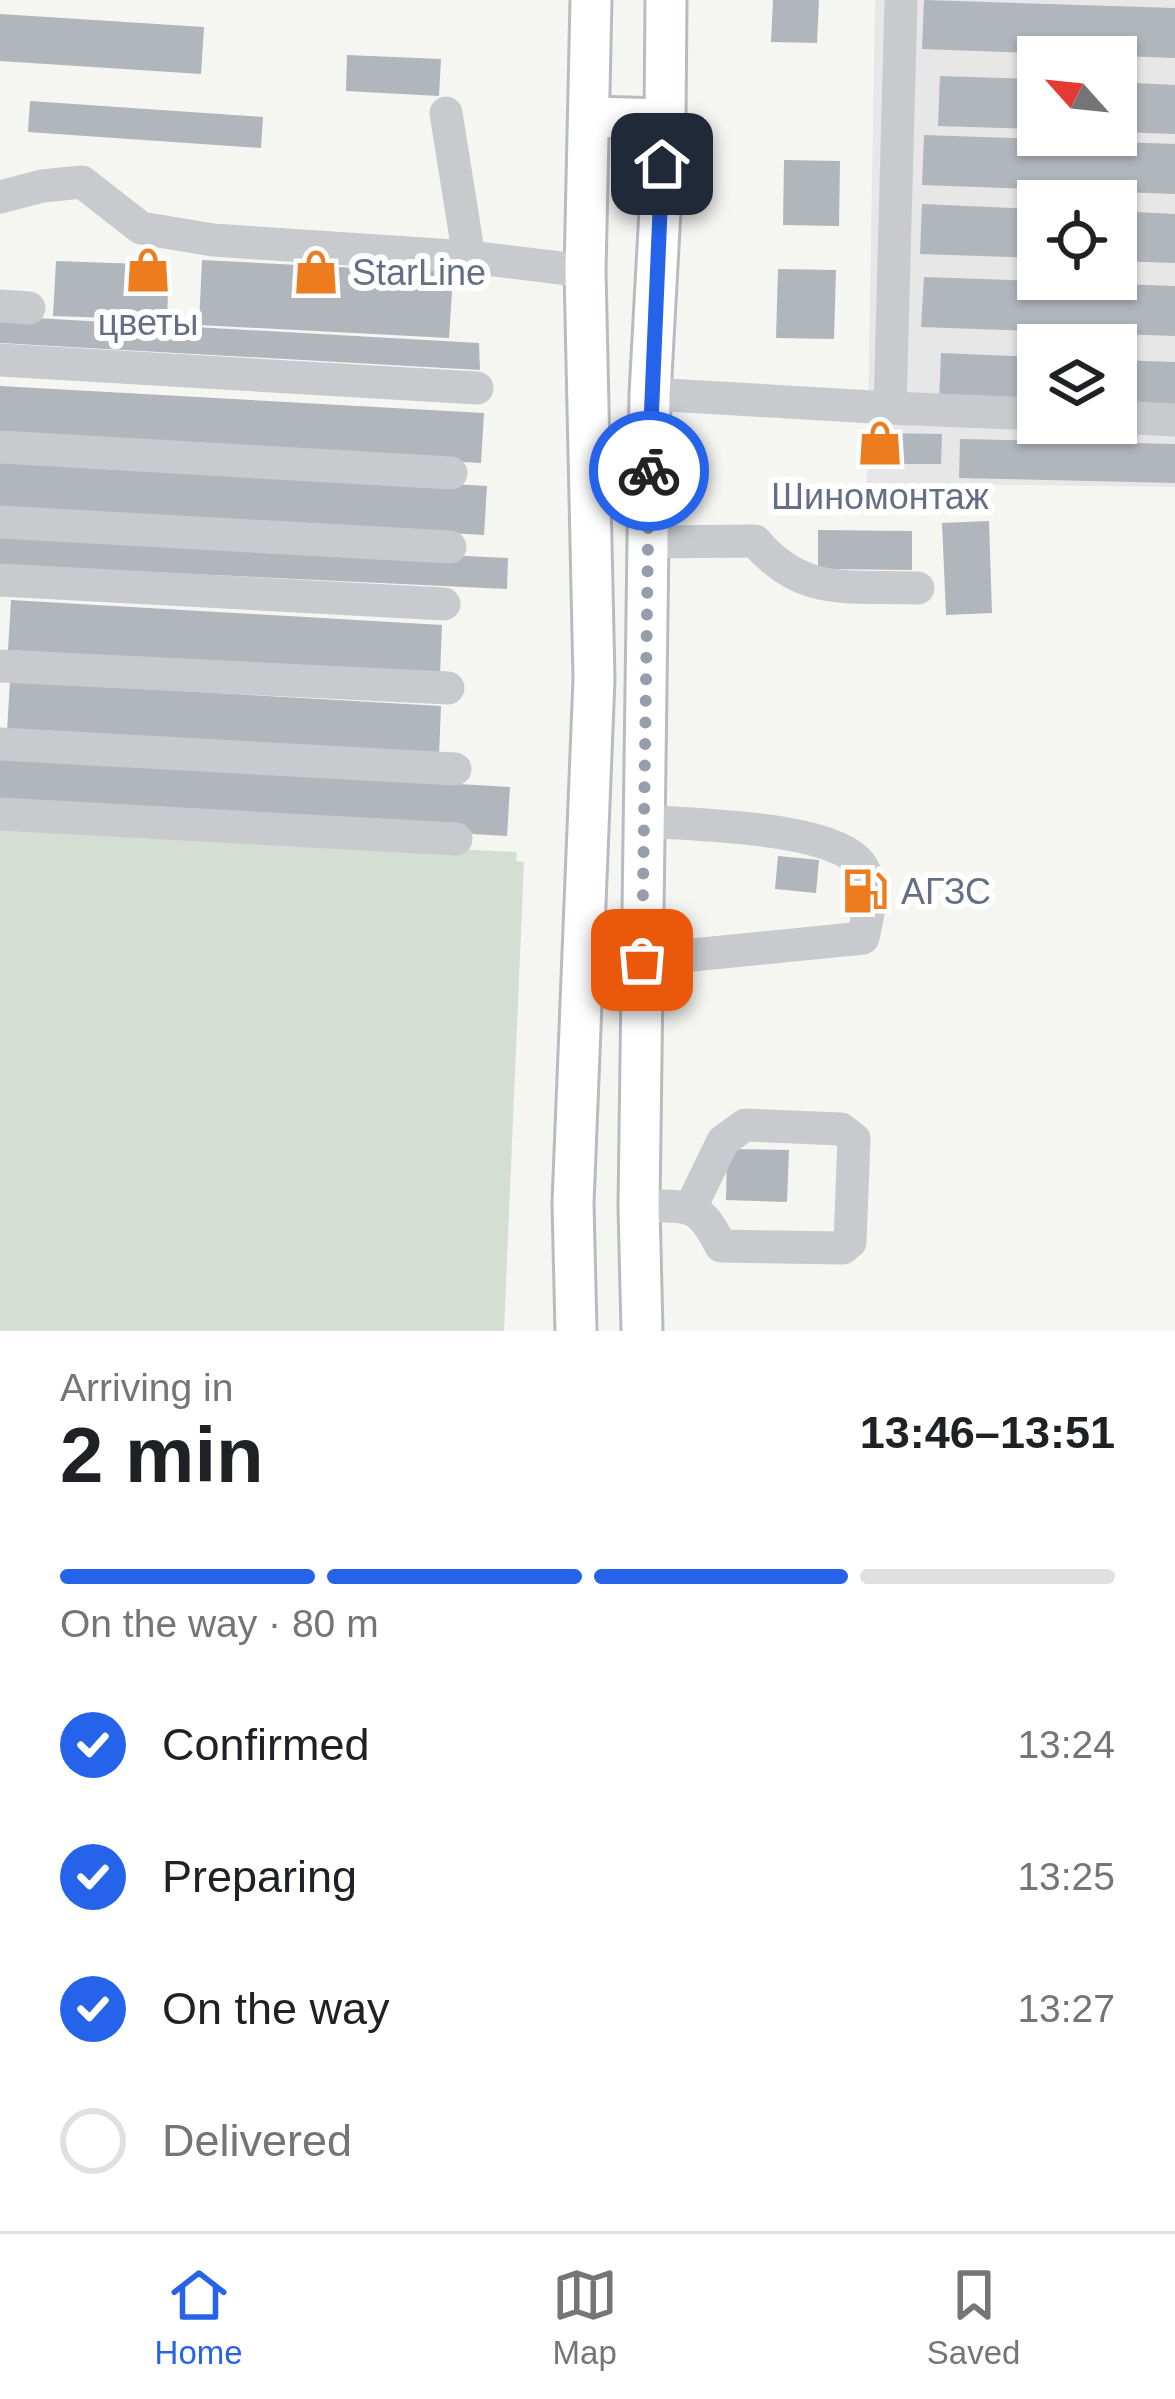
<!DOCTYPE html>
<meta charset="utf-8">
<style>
:root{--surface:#fff;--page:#f6f6f6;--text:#202124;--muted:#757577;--line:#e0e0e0;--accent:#2563eb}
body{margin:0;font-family:Arial,sans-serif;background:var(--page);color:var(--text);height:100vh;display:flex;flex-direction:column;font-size:45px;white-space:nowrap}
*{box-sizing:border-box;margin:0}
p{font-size:39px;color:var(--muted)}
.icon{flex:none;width:66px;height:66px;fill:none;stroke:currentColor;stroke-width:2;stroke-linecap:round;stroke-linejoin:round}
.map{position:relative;height:1331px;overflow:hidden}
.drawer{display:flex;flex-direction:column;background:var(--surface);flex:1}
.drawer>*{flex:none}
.needle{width:78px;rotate:297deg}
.controls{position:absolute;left:1017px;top:36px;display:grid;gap:24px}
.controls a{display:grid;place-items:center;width:120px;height:120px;border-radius:0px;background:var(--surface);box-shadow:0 3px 9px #0004;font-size:60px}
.pin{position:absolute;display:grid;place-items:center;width:102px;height:102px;color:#fff;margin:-51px;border-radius:24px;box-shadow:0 6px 18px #0006}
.courier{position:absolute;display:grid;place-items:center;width:120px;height:120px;margin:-60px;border:9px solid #2563eb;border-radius:50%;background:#fff;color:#222;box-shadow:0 3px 15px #0007}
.summary em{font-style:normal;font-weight:600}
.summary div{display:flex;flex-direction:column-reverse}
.summary{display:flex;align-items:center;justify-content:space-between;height:204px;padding:0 60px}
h1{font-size:78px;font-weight:600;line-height:90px}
.bar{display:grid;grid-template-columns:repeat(4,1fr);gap:18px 12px;align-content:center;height:144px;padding:0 60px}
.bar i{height:15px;border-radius:9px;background:var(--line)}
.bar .current{background:var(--accent)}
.bar p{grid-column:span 4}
ol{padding:0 60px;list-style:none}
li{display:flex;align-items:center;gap:36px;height:132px}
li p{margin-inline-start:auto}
li .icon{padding:12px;border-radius:50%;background:var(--accent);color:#fff;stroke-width:4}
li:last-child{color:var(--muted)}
li i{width:66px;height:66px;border:6px solid var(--line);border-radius:50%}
.tabs{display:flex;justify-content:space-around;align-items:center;height:168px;border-top:3px solid var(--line);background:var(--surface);font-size:33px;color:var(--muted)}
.tabs a{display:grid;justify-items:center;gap:6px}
.tabs .current{color:var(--accent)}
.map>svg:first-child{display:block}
</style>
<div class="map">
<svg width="1175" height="1331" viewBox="0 0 1175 1331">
<rect width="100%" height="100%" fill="#f5f6f2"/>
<path fill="#e6e7e6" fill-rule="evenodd" d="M875,0H1175V487L867,483ZM1038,57H1116V135H1038ZM1038,201H1116V279H1038ZM1038,345H1116V423H1038Z"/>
<path fill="#d5ded3" d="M0,827L517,852L516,861L524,862L504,1331H0Z"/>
<g fill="#b1b6bd">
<path d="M773,0H819L817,43L771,42Z"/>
<path d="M924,0L1175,8V58L922,49Z"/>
<path d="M0,14L204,27L201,74L0,61Z"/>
<path d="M347,55L441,59L439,96L346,91Z"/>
<path d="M940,76L1038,79V129L938,126Z"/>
<path d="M1116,82L1175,85V134L1116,132Z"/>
<path d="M30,101L263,117L261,148L28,132Z"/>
<path d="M924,135L1175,144V194L922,185Z"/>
<path d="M784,160L840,161L839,226L783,225Z"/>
<path d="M922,204L1038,209V258L920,254Z"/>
<path d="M1116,211L1175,214V263L1116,261Z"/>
<path d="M202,260L418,271L419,260H438L437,275L453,276L449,338L199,325Z"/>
<path d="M56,261L169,265L167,320L53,316Z"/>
<path d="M778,269L836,270L834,339L776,338Z"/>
<path d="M924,277L1175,286V336L921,327Z"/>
<path d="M0,316L479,343L480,370L0,343Z"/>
<path d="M941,353L1038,357V406L939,403Z"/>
<path d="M1116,360L1175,362V411L1116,409Z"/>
<path d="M0,386L484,413L481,463L0,436Z"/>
<path d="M876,433L942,434L941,464H876Z"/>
<path d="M960,439L1175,444V483L959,478Z"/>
<path d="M0,458L487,486L484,535L0,508Z"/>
<path d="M989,521L992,613L946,615L942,523Z"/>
<path d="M818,530L912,531V570L818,569Z"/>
<path d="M0,534L508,558L507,589L0,565Z"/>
<path d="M11,600L442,625L440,675L8,650Z"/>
<path d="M10,681L441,706L439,756L7,731Z"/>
<path d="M0,757L510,787L507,836L0,808Z"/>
<path d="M778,856L819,860L816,893L775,889Z"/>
<path d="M727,1149L789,1150L787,1202L726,1200Z"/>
</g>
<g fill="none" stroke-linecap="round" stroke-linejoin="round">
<g stroke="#b8bbc0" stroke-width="45">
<g id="major">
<path d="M590,117L665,119"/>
<path d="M576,1331L573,1203L594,679L585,271L591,0"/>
<path d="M642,1331L639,1206L650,394L665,119L666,0"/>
</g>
</g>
<g stroke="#c8cace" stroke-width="33">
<path d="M446,113L469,257"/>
<path d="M0,197L42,186L82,182L141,228L213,240L469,257L585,271"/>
<path d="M0,306L29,308"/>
<path d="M0,360L477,388"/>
<path d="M650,394L890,408L901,0"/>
<path d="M890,408L1038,414"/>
<path d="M1116,417L1175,420"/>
<path d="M0,447L451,473"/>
<path d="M0,522L450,547"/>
<path d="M649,542L755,541C803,598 849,585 918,588"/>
<path d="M0,580L444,604"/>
<path d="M0,666L448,688"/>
<path d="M0,744L455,769"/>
<path d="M0,814L456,839"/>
<path d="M642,960L863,938C868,914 876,888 861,865C835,826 691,825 645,821"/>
<path d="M639,1206C688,1207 697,1199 721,1246L843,1248L850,1242L854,1139L841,1129L745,1125L723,1141L691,1207"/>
</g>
<use href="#major" stroke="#fff" stroke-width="39"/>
</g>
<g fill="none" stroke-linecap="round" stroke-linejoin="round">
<path stroke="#979eab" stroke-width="12" stroke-dasharray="0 21.6" d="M642,960L649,471"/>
<path stroke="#2563eb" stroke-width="15" d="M649,471L662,164"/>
</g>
<defs>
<g id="shop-bare" transform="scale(3.6)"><path d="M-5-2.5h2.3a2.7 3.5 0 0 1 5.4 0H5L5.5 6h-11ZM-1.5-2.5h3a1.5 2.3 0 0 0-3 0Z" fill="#ec7c1d" stroke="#fff" stroke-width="2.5" paint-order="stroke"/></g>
<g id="fuel-bare" transform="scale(3.6)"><path d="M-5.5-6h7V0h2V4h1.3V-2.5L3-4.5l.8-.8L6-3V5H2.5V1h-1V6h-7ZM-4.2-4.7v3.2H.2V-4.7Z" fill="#ec7c1d" stroke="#fff" stroke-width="2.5" paint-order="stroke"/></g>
</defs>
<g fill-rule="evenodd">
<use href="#shop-bare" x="148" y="270"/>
<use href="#shop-bare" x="316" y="272"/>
<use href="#shop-bare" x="880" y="443"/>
<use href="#fuel-bare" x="865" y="891"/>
</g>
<g text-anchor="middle" stroke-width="12" stroke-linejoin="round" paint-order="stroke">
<g font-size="36" fill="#646f85" stroke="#fff" text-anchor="start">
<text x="352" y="285">StarLine</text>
<text x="148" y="335" text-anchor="middle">цветы</text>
<text x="880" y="509" text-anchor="middle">Шиномонтаж</text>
<text x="901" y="904">АГЗС</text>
</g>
</g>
</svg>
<div class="controls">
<a><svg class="needle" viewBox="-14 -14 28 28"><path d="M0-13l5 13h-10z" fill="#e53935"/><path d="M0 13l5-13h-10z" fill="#757577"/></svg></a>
<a><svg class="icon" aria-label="locate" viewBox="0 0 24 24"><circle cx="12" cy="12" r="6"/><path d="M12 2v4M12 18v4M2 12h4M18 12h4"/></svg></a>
<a><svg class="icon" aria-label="layers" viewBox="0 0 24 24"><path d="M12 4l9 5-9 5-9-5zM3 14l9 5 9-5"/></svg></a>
</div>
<div class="pin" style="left:642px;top:960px;background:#ea580c"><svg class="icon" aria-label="bag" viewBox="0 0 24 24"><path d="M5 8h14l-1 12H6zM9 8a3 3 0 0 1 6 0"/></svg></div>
<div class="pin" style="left:662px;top:164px;background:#1f2937"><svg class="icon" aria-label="home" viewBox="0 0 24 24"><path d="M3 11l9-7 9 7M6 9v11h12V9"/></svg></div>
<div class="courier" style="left:649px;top:471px"><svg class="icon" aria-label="bike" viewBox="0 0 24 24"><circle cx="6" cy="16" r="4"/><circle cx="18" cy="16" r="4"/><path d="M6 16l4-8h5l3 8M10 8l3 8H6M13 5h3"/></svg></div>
</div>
<section class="drawer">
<div class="summary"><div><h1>2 min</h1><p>Arriving in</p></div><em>13:46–13:51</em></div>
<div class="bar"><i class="current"></i><i class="current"></i><i class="current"></i><i></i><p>On the way · 80 m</p></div>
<ol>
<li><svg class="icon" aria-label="check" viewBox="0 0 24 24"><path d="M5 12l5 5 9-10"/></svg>Confirmed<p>13:24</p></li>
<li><svg class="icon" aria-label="check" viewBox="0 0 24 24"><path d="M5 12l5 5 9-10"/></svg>Preparing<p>13:25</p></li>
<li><svg class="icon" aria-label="check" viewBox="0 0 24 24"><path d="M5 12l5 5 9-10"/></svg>On the way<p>13:27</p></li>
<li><i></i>Delivered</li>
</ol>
</section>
<nav class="tabs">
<a class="current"><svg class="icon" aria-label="home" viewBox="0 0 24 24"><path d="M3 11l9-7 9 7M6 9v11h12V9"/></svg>Home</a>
<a><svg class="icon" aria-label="map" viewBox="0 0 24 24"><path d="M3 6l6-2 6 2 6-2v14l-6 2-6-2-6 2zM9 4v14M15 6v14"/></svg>Map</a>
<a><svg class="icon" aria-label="saved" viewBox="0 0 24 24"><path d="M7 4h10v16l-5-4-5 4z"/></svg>Saved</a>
</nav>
